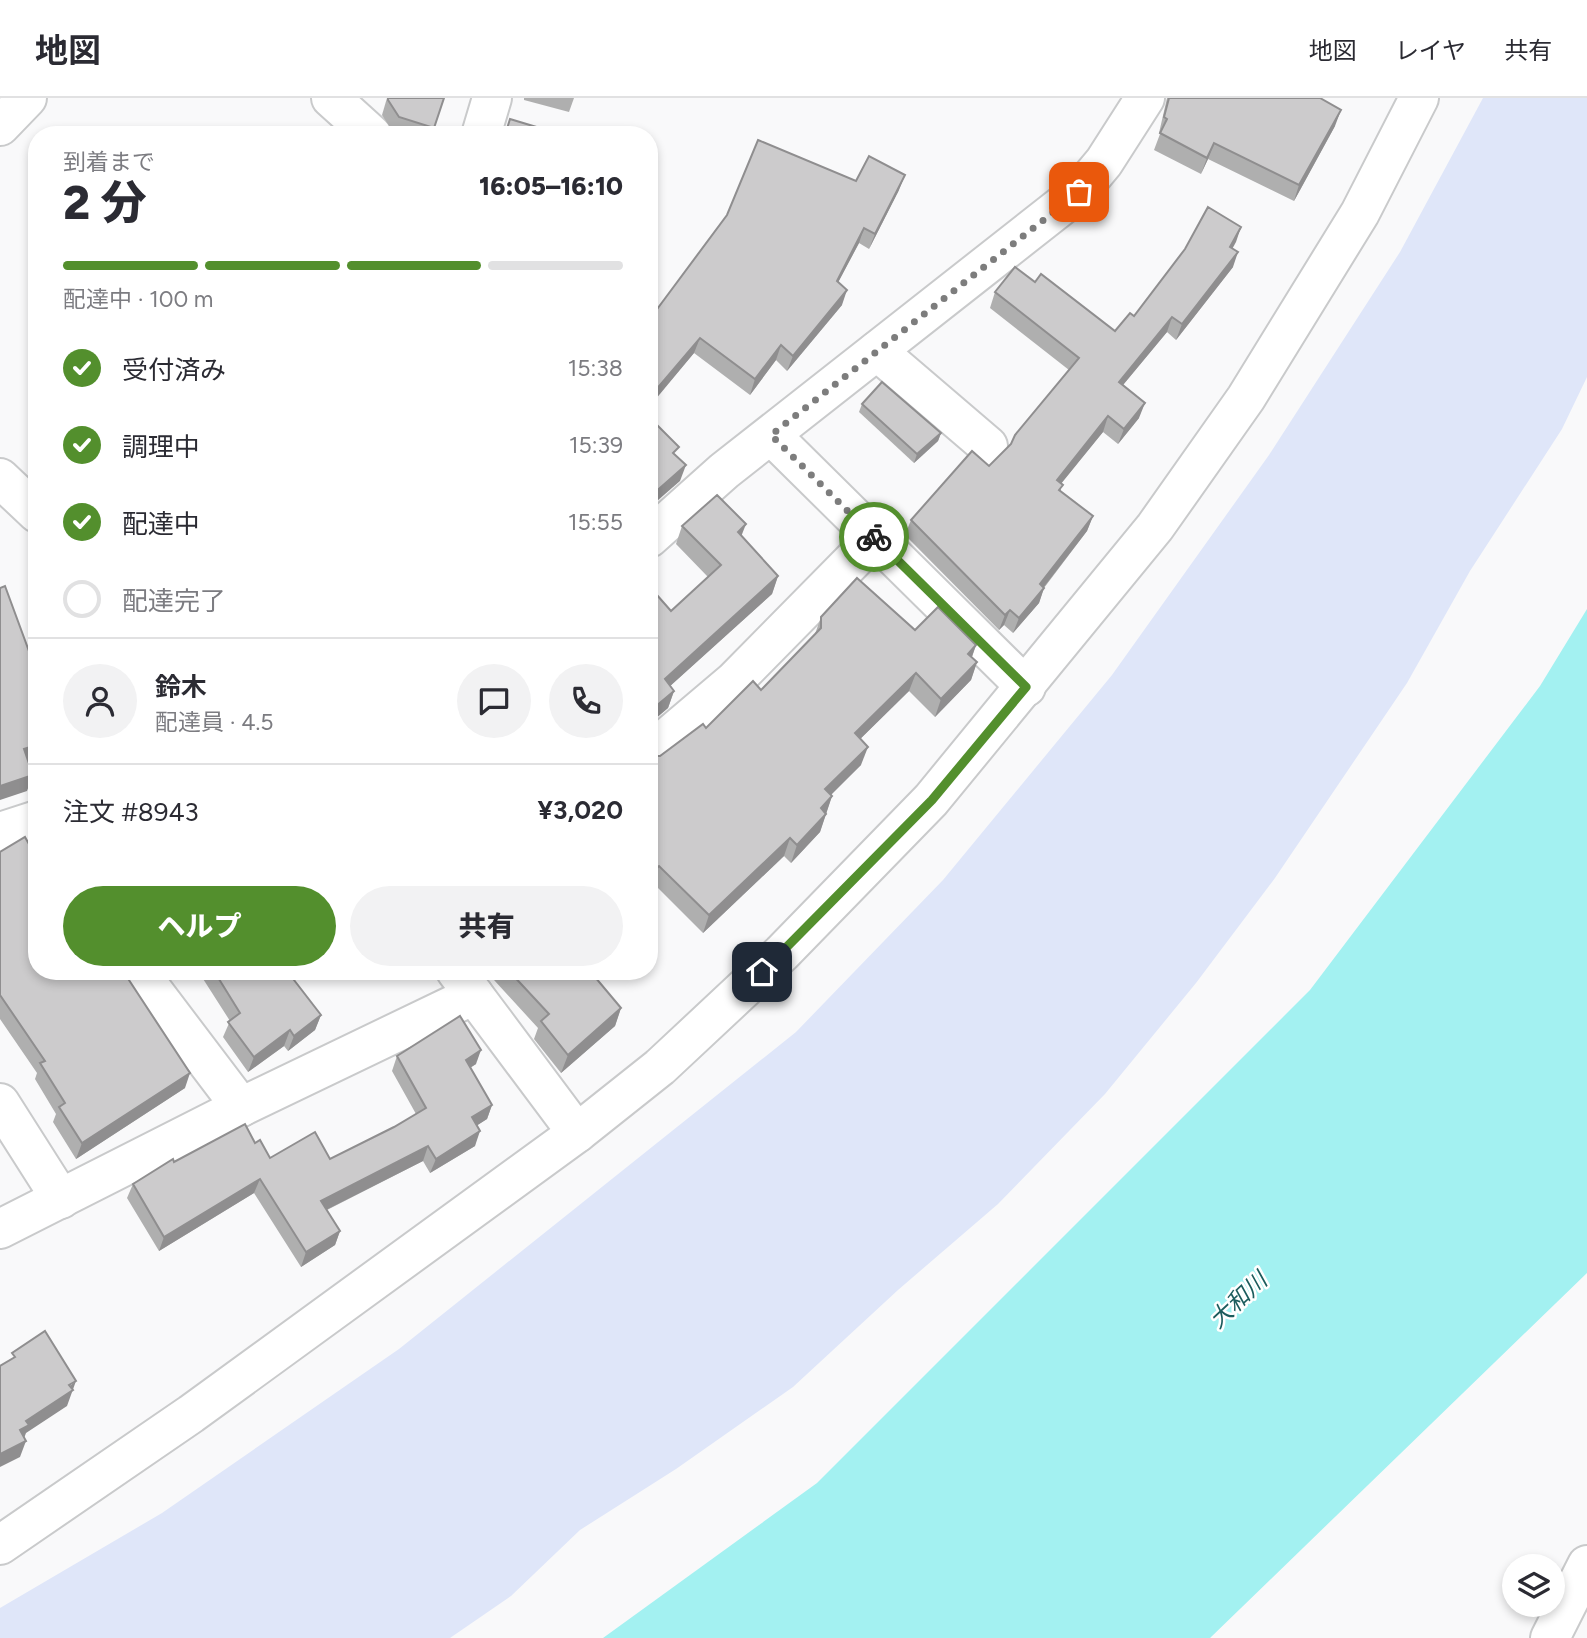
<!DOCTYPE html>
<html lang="ja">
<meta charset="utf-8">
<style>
:root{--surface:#fff;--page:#f2f2f3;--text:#2b2b33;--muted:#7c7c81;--line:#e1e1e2;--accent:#538f2d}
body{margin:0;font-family:Figtree,"Noto Sans JP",sans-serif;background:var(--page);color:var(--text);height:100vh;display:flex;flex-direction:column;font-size:26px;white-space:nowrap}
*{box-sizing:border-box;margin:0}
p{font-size:23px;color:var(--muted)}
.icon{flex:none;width:38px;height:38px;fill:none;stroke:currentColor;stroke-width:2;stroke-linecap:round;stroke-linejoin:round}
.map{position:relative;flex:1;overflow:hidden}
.details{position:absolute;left:28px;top:28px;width:630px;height:854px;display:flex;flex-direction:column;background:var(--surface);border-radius:28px;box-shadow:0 4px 10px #0003}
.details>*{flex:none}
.controls{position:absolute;left:1502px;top:1456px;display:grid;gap:14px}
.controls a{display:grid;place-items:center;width:63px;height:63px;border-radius:50%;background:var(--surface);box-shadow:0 4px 10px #0003;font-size:35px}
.pin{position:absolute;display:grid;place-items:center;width:60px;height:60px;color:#fff;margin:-30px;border-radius:14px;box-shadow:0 4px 10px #0006}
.courier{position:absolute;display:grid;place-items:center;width:70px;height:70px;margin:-35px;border:5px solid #538f2d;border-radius:50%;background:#fff;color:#222;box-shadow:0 2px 9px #0007}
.head em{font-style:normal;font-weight:800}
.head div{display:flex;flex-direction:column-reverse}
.head{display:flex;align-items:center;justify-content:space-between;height:119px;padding:0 35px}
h1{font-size:46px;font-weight:800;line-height:52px}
.bar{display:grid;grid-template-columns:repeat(4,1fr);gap:10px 7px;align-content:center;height:84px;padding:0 35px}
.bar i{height:9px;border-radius:5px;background:var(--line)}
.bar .active{background:var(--accent)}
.bar p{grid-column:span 4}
.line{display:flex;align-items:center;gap:18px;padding:0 35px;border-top:2px solid var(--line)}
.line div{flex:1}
.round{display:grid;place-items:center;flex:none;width:74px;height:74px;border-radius:37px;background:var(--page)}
ol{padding:0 35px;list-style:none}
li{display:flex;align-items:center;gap:21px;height:77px}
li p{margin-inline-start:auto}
li .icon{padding:7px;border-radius:50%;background:var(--accent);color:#fff;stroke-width:4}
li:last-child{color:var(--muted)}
li i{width:38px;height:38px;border:4px solid var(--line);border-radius:50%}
.action{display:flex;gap:14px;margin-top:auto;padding:14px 35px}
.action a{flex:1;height:80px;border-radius:42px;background:var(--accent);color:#fff;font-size:28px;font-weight:800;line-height:80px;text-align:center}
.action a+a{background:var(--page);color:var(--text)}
header{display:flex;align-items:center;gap:42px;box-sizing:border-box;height:98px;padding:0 35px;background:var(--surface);border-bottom:2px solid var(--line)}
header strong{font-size:33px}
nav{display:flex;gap:38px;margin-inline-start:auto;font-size:24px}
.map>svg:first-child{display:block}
</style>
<header>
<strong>地図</strong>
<nav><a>地図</a><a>レイヤ</a><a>共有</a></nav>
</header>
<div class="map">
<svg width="1587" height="1540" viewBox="0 0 1587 1540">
<rect width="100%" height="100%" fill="#f9f9fa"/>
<path fill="#dfe6f9" d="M1483,0H1587V279L1562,331L1470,473L1407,585L1275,780L1196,885L1105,996L998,1106L898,1192L793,1289L676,1371L580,1432L511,1498L450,1540H0V1510L162,1415L399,1251L796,934L943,782L1112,577L1269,357L1400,154Z"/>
<path fill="#a3f1f1" d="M1587,511V1175L1210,1540H603L817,1385L1310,892L1540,588Z"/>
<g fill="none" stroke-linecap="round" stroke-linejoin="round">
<g stroke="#c9cacb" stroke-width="42">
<g id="minor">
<path d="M331,0L372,37"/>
<path d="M0,28L27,0"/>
<path d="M481,37L492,0"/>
<path d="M877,253L988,348"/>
<path d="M771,337L1026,589"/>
<path d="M0,380L37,415"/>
<path d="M649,440L724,373L1079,94L1104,64L1145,0"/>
<path d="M649,655L734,583L875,440"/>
<path d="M0,734L37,722"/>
<path d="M138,873L241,1009"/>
<path d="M456,873L577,1035"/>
<path d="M0,1005L61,1101"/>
<path d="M0,1131L241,1009L474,897"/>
<path d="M0,1447L191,1316L577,1035L660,969L782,855L931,702L1155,429L1246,300L1360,115L1419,0"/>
<path d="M1550,1540L1587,1467"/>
</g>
</g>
<use href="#minor" stroke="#fff" stroke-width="38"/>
</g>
<g fill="#afafaf">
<path d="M387,0H444L432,37H401L393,34L382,17Z"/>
<path d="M524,0H574L569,14L524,2Z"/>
<path d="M1167,0H1321L1335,28L1294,103L1208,61L1201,76L1154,52L1160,36L1159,35Z"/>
<path d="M899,92L869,151L859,145L838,184L842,207L787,273L776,262L750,297L694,255L649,308V222Z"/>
<path d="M1241,129L1232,150L1233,169L1176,242L1167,234L1123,287L1139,320L1118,346L1103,334L1061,385V393L1093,418L1087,433L1044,490L1039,505L1013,535L1004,527L999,532L905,437L911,422L989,368L1011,346L1069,272L990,210L995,194L1035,184L1115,233Z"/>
<path d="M862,306L941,335L938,343L914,365L859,314Z"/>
<path d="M682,428L741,438L778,478L772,496L670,588L674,593L668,610L649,626V488L671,513L708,479L676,446Z"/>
<path d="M821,519L915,532L976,547L972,559L977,564L971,582L935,619L909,593L860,641L861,667L831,696L832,698L820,734L791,765L784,758L703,835L653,785L660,658L706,630L761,592L815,536Z"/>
<path d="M0,754L185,990L76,1061L53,1024L56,1016L35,981L37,975L0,921Z"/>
<path d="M198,873H287L321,917L315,932L288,953L284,948L248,974L223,939L230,923Z"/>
<path d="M487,873H597L593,877L621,910L615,928L561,975L534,941L538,930L494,882Z"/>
<path d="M397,958L476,966L470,970L492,1007L487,1021L477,1027L475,1048L430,1075L423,1063L327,1112L340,1133L335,1147L301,1169L254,1095L159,1153L127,1100L133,1086L174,1064L255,1045L270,1060L330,1061L394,1029L416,1016L392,973Z"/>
</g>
<g fill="#8f8e8f">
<path d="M1341,12L1335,28L1294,103L1299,87Z"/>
<path d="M1214,45L1208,61L1201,76L1207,60Z"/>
<path d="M905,77L899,92L869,151L875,136Z"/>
<path d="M1241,129L1236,144L1225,164L1230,149Z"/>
<path d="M864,130L859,145L831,198L837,183Z"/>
<path d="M1238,154L1233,169L1176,242L1182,226Z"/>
<path d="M847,192L842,207L787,273L793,258Z"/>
<path d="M1172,219L1167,234L1113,299L1119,284Z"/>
<path d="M700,240L694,255L650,308L655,293Z"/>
<path d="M781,247L776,262L750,297L755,281Z"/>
<path d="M1145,305L1139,320L1118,346L1124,331Z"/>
<path d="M1108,318L1103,334L1052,397L1057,382Z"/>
<path d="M941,335L938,343L914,365L917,356Z"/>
<path d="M686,367L680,383L649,410V405L652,397Z"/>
<path d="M1093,418L1087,433L1040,494L1044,490L1039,505L1013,535L1019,520L1040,486Z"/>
<path d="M746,426L739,444L738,434Z"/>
<path d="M778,478L772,496L658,599L665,581Z"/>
<path d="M1010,512L1004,527L999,532L1005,517Z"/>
<path d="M976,547L970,564L968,556Z"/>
<path d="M977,564L971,582L935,619L941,601Z"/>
<path d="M916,575L909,593L848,653L855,635Z"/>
<path d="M674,593L668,610L649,626V614Z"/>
<path d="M37,647V661L18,667L24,651Z"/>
<path d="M868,649L861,667L819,709L825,691Z"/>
<path d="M33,677L27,693L0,702V688Z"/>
<path d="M832,698L826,716L821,710Z"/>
<path d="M826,716L820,734L791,765L797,747Z"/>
<path d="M790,740L784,758L703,835L709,817Z"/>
<path d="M659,768L653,785L649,788V776Z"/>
<path d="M621,910L615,928L561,975L568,957Z"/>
<path d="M321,917L315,932L288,953L294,938Z"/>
<path d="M290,932L284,948L248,974L254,959Z"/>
<path d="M481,952L476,966L460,976L466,962Z"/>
<path d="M190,975L185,990L76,1061L82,1045Z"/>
<path d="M492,1007L487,1021L467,1034L472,1019Z"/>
<path d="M480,1033L475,1048L430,1075L436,1061Z"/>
<path d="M428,1048L423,1063L316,1117L321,1103Z"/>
<path d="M260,1081L254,1095L159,1153L164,1139Z"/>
<path d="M340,1133L335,1147L301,1169L306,1154Z"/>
<path d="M76,1283L67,1308L26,1335L23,1343L20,1332L26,1323Z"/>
<path d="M26,1343L20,1359L0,1369V1356Z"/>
</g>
<g fill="#cccbcc" stroke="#8f8e8f" stroke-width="2">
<path d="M388,0H444L434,30L399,19L388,2Z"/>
<path d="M1169,0H1320L1341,12L1299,87L1214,45L1207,60L1160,35L1167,21L1164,19Z"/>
<path d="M510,21L543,31L541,37H505Z"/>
<path d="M758,42L856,83L869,58L905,77L875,136L864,130L837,183L847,192L793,258L781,247L755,281L700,240L655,293L649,289V222L727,117Z"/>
<path d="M1208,109L1241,129L1230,149L1238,154L1182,226L1172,219L1119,284L1145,305L1124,331L1108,318L1057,382L1063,387L1059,392L1093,418L1040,486L1044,490L1019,520L1010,512L1005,517L911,422L972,353L989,368L1011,346L1015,337L1079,260L995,194L1015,169L1035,184L1041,176L1115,233L1130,215L1134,218L1185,151Z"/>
<path d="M882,284L941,335L917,356L862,306Z"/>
<path d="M649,319L679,349L673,355L686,367L652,397L649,394Z"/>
<path d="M717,397L746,426L738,434L778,478L665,581L674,593L649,614V488L671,513L721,467L682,428Z"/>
<path d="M857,480L915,532L938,509L976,547L968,556L977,564L941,601L916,575L855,635L868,649L825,691L832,698L821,710L826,716L797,747L790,740L709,817L659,768L649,776V658H660L703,626L706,630L753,583L761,592L821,530V519Z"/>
<path d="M5,488L37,575V647L24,651L33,677L0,688V490Z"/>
<path d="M25,739L30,748L37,744V873H123L190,975L82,1045L59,1009L65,1005L40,965L45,963L0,897V754Z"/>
<path d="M214,873H287L321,917L294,938L290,932L254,959L228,924L240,915Z"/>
<path d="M509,873H590L621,910L568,957L541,923L549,916Z"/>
<path d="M460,918L481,952L466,962L492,1007L472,1019L480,1033L436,1061L428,1048L321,1103L340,1133L306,1154L260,1081L164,1139L133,1086L173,1061L174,1064L245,1026L255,1045L260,1042L270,1060L315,1034L330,1061L394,1029L426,1010L397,958Z"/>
<path d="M45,1233L76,1283L69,1287L73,1292L26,1323L29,1327L20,1332L26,1343L0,1356V1268L15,1259L12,1255Z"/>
</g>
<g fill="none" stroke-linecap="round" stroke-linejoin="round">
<path stroke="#7d7d7d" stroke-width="7" stroke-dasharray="0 12.6" d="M874,439L771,337L1079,94"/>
<path stroke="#538f2d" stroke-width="9" d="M762,874L932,702L1026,589L874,439"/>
</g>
<g text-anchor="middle" stroke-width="5" stroke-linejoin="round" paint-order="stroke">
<g font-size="23" font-style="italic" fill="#1b5c5d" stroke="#fff">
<text transform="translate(1238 1202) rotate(-43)" y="8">大和川</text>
</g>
</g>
</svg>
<div class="controls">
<a><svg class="icon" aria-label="layers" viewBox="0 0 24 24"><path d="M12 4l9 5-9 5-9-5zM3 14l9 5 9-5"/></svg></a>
</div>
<div class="pin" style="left:1079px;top:94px;background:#ea580c"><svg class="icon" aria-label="bag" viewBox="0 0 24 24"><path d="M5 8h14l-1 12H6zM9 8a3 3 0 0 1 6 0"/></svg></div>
<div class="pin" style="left:762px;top:874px;background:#1f2937"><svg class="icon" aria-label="home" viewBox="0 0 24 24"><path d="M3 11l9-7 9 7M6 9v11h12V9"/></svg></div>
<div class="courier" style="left:874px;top:439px"><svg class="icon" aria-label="bike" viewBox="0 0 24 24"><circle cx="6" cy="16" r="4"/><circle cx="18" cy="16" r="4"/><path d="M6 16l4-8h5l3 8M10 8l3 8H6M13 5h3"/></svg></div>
<section class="details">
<div class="head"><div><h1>2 分</h1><p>到着まで</p></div><em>16:05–16:10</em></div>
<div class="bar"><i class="active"></i><i class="active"></i><i class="active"></i><i></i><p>配達中 · 100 m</p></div>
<ol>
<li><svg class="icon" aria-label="check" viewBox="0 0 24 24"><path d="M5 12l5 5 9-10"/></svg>受付済み<p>15:38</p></li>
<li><svg class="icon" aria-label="check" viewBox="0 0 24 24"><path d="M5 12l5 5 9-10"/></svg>調理中<p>15:39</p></li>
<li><svg class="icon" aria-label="check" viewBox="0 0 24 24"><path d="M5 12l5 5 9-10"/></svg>配達中<p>15:55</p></li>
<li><i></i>配達完了</li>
</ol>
<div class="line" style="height:126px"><a class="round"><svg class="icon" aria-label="person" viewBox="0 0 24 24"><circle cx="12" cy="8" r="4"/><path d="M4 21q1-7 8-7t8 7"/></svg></a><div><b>鈴木</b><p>配達員 · 4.5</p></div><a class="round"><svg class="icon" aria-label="chat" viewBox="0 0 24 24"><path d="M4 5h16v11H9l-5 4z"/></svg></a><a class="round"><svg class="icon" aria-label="phone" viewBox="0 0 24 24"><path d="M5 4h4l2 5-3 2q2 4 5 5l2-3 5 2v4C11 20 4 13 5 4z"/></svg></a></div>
<div class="line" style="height:91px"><div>注文 #8943</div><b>¥3,020</b></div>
<div class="action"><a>ヘルプ</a><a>共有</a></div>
</section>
</div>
